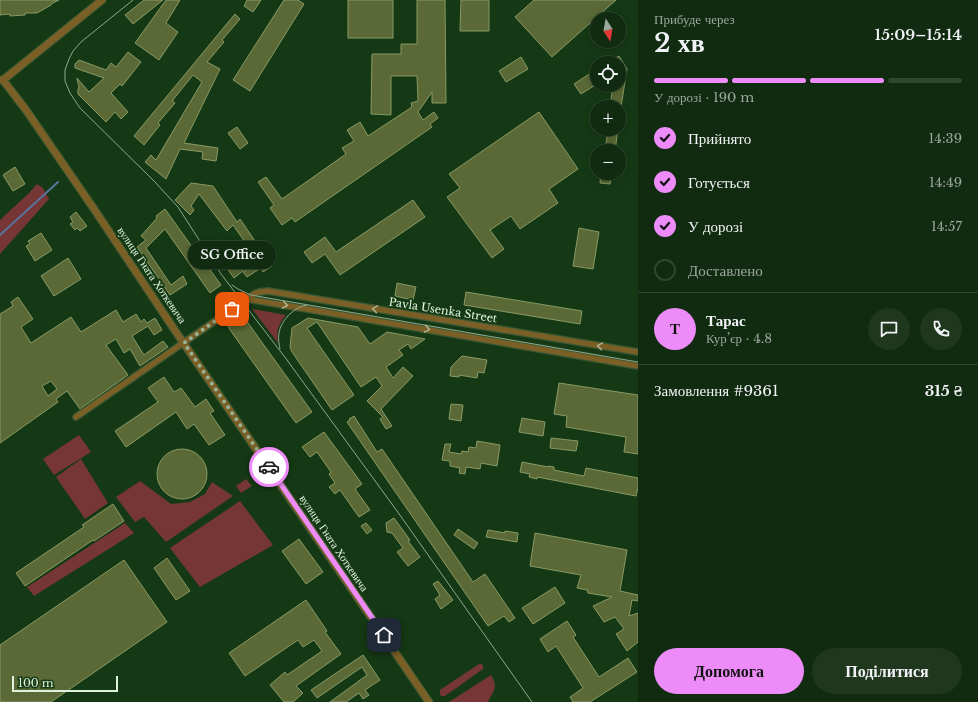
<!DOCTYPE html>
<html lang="uk">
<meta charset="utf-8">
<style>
:root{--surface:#102b0f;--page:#1e371d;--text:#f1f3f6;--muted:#9ca79e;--line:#30472f;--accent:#ed8cf9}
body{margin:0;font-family:"Libre Baskerville",serif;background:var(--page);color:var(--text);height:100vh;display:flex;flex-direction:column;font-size:15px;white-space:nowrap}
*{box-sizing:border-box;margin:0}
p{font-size:13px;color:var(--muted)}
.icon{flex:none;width:22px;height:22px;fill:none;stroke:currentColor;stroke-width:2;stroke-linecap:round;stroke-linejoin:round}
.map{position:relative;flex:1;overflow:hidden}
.sheet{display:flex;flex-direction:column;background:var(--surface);width:340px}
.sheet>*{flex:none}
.needle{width:26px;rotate:169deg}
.tools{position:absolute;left:590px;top:12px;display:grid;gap:8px}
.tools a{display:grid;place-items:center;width:36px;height:36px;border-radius:50%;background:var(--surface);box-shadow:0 2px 10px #0003,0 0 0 1px var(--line);font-size:20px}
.scale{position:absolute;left:12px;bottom:10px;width:106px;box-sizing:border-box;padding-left:4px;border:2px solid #def3dc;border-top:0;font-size:11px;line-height:14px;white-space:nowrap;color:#def3dc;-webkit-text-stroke:3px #153914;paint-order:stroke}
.pin{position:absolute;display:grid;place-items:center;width:34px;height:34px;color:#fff;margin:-17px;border-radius:8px;box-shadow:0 2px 6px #0006}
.courier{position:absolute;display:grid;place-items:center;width:40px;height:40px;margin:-20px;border:3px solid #ed8cf9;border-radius:50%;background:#fff;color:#222;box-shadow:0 1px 5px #0007}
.bubble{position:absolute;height:28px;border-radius:14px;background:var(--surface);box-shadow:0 2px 10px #0003,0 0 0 1px var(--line);font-size:13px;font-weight:600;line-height:28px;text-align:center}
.overview em{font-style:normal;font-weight:600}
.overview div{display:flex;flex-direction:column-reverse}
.overview{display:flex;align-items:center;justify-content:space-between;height:68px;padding:0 16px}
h1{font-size:26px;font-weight:600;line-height:30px}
.bar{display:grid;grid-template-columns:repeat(4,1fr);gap:6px 4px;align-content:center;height:48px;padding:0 16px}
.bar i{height:5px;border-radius:3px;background:var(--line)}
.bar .active{background:var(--accent)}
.bar p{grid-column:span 4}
.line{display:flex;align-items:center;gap:10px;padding:0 16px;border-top:1px solid var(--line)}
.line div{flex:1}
.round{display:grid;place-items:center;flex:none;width:42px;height:42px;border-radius:21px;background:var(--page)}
ol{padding:0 16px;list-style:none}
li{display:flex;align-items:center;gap:12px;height:44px}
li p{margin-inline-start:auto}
li .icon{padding:4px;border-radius:50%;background:var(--accent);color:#111;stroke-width:4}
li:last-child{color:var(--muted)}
li i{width:22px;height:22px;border:2px solid var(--line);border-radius:50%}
.action{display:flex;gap:8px;margin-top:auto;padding:8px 16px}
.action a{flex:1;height:46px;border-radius:24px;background:var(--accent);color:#111;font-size:16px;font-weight:600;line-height:46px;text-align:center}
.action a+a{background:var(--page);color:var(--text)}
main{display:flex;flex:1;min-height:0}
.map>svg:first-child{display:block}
</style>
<main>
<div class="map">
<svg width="638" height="702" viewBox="0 0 638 702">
<rect width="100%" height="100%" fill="#153914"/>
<g fill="#753635">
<path d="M37,184L43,188L49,199L0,254V220L29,193Z"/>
<path d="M252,309L286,315C279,323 276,331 278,343Z"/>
<path d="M79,435L91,452L54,475L43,459Z"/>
<path d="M81,459L108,503L85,519L56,477Z"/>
<path d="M246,479L252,486L241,493L236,486Z"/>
<path d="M140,481L171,504L190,502L205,494L212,482L233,496L166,542L144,517L135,522L116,497Z"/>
<path d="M240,501L273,545L200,587L170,548Z"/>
<path d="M125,523L134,533L34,596L27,587Z"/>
<path d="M479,664H482L483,666V669L445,696H441L440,694V690Z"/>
<path d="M491,675C499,687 493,691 488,702H449Z"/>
</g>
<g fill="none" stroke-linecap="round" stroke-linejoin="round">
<path stroke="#58759e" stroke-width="2" d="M0,235L58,182"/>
</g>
<g fill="#5a6936" stroke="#899a65" fill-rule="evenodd">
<path d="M0,0H59L51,4V5L37,13H25V15L10,16V14L0,15Z"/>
<path d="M144,0H163L133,24L125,15Z"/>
<path d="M166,0H180L166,23L178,32L159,60L135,43Z"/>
<path d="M247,0H261L253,12L244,6Z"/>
<path d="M284,0H298L304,4L250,91L233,80Z"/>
<rect x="348" y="0" width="45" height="38"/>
<path d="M417,0H445L446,103H432V92L418,112L423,120L434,112L438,118L430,124L432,127L295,222L292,218L282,225L270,208L274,205L258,182L266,177L282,199L346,154L342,148L354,141L347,130L360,122L368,136L412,107L411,103L418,101L417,76H391V115L371,114L372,54H401V44H417Z"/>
<path d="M461,0H489V31H460Z"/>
<path d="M534,0H616L552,57L515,17Z"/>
<path d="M235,14L240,19L222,40L224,42L207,62L220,69L184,143L218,148L216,161L202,159L203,152L180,149L166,179L145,162L151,155L156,160L202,82L193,75L172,101L175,103L158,123L160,125L144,145L134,136Z"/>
<path d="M128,52L141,62L122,86L120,84L111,93L128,112L121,119L115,112L106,122L78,94V89L79,88L77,78L89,92L104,78L75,68V64L79,60L106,70L111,63L116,67Z"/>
<path d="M619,56L627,69L621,107H610L613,85H619V63H607Z"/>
<path d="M521,57L528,69L506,82L499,71Z"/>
<path d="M597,69V84L581,94L574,84Z"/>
<path d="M539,112L578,169L549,189L558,203L520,229L511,216L490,230L504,249L492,258L447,197L460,188L449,174Z"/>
<path d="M237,127L248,143L240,149L228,133Z"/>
<path d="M608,129H618L615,151H605Z"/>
<path d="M15,167L25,184L13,191L3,175Z"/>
<path d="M601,173H612L610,184L600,183Z"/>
<path d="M191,183L213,186L237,222L240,219L272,266L263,272L261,268L247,277L243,272L257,263L255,260L257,259L233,225L227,231L199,194L191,206L194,210L190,215L175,200Z"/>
<path d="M413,200L425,217L340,275L325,254L312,263L304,252L325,237L336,252Z"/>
<path d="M165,209L207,268L208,267L221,285L210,293L165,229L146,248L171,285L183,276L187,284L170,295L137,247L146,240L141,236L157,218L156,216Z"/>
<path d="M76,212L87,226L80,231L77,228L75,230L70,224L73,222L70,217Z"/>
<path d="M579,228L599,232L593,269L573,266Z"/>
<path d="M41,233L52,250L35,261L26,246L30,244L28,241Z"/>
<path d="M219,240L243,271L234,278L211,246Z"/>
<path d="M68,258L81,279L54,296L41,276Z"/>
<path d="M397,283L416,287L413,300L395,296Z"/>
<path d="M466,292L582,311L580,324L464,305Z"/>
<path d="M18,297L33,319L21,327L31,343L71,317L81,332L116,310L123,322L136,314L141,322L144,319L147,323L155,318L162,330L154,335L148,326L132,336L144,355L163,341L168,347L140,366L130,349L124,353L116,339L106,345L128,375L80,409L67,391L56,399L58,402L0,443V314L13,306L11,302ZM51,381L57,389L48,396L42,386Z"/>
<path d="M243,316L312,412L296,423L228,327Z"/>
<path d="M308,318L358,327L370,344L387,332L425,339L411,349L408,344L399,350L403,355L386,367L393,378L403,367L413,376L381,409L392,426L386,429L380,419L383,417L367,401L382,386L376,377L361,387L317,322L307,328L354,395L332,410L292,352L290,347L292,328Z"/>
<path d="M462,356L487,360L484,373L478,372L477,378L459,375V377L450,376L451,367Z"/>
<path d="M164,377L174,392L181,388L195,407L206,399L214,411L210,413L225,435L209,445L194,424L187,429L176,412L126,447L115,431L158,402L148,388Z"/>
<path d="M559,383L638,395V454L624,452L626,437L566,427L567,416L554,414Z"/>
<path d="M451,404L463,405L461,421L449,419Z"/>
<path d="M354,416L377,452L382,449L473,582L485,574L515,618L509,622L504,616L488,626L347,422L350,420L349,419Z"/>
<path d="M522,418L545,422L543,436L519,432Z"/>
<path d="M324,432L362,484L355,489L370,510L359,517L340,490L335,494L329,487L335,483L329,474L331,472L317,452L310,457L302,447Z"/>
<path d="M551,438L578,441L576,451L550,448Z"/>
<path d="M477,441L500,445L497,466L481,463L480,469L466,467L465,474L459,473L460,468L450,466V461L442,460L445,444H451L449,452L461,454L462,451L468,452L469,447L476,448Z"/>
<circle cx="182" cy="474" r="25"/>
<path d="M522,462L548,467V466L554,467V470L584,476L586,468L638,478V487L636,496L537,477V479L529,477L530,474L520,472Z"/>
<path d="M113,504L124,521L94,541L93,540L25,586L16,573L84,527L82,525Z"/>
<path d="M394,518L410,540L408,541L420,557L408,566L397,552L403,548L392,533L387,532L386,523Z"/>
<path d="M366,523L372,530L367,534L361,526Z"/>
<path d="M458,529L478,543L474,549L454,535Z"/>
<path d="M488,530L505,533V531L518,533L517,542L486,537Z"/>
<path d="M535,533L627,550L620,591L638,595V601L632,600L629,616L638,613V642L627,651L616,634L624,629L615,617L604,622L593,606L612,597L588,593L587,590L577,588L581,575L530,566Z"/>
<path d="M299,539L323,572L306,584L282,551Z"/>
<path d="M167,558L190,591L176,600L154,568Z"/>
<path d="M124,560L167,622L51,702H0V645Z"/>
<path d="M438,581L453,600L441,609L435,599L440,595L433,584Z"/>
<path d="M555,587L565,603L533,624L522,608Z"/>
<path d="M306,600L327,631L325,632L341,654L296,686L303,693L293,702H284L270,685L285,672L287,675L322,651L314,640L303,647L298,640L245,676L229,653Z"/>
<path d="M567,621L576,635L573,637L599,677L628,658L637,672L590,702H573L570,697L583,688L556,646L548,652L540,639Z"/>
<path d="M363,655L380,680L365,690L369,695L363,699L359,693L346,702H330L367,675L362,667L317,698L311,690Z"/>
</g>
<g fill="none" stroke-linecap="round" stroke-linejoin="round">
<g stroke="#355734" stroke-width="8">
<g id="minor">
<path d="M247,299L307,309L638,366"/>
<path d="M76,417L254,294L259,292L268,291L638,352"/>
</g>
</g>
<g stroke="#355734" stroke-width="9">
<g id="tertiary">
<path d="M0,80H3L102,0"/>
<path d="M3,80L26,110L94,209L176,332L429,702"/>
</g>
</g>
<use href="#minor" stroke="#7a5f26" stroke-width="5.5"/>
<use href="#tertiary" stroke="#7a5f26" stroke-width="7"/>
<g stroke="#8ea98d" stroke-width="1">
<path d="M133,0L81,42L73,51L69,59L65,70V81L70,93L80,108L154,181L178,207L221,274L287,360L397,511L532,702"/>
<path d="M232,285L238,289L251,295L638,362"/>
<path d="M280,349C279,344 278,339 279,333C281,320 294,307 307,305"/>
</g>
</g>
<defs><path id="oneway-chevron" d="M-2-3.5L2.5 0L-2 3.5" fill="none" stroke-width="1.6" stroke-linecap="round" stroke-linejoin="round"/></defs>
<g stroke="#b1b08a">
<use href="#oneway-chevron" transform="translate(285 305) rotate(10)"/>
<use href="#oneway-chevron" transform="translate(375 309) rotate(-171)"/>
<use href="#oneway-chevron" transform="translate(427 329) rotate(10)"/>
<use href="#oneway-chevron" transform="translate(600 346) rotate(-171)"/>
</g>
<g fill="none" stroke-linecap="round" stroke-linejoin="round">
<path stroke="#98b296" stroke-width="4" stroke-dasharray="0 7.2" d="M232,309L184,343L269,467"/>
<path stroke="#ed8cf9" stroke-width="5" d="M269,467L384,635"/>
</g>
<g text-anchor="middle" stroke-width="3.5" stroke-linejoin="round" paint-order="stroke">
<g font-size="11" fill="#def3dc" stroke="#153914">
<text transform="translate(152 275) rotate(56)" y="4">вулиця Гната Хоткевича</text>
<text transform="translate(443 310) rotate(9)" y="4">Pavla Usenka Street</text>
<text transform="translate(334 543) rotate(56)" y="4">вулиця Гната Хоткевича</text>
</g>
</g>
</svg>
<div class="tools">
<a><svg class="needle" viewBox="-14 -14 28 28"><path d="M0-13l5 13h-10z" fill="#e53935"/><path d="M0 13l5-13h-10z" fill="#9ca79e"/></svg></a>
<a><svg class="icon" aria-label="locate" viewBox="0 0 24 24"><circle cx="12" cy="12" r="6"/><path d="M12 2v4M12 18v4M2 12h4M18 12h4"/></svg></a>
<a>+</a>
<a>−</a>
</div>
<div class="scale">100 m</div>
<div class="pin" style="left:232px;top:309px;background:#ea580c"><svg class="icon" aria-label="bag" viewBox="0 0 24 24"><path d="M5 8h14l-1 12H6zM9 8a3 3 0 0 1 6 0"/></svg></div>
<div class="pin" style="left:384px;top:635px;background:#1f2937"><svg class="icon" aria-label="home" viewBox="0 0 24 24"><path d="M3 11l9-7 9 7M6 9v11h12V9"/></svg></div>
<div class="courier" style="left:269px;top:467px"><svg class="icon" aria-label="car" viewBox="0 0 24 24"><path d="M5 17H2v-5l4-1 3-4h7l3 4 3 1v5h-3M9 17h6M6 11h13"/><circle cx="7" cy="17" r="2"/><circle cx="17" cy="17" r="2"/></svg></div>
<div class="bubble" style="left:188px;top:241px;width:88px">SG Office</div>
</div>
<section class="sheet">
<div class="overview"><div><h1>2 хв</h1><p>Прибуде через</p></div><em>15:09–15:14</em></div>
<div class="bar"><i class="active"></i><i class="active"></i><i class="active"></i><i></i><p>У дорозі · 190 m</p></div>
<ol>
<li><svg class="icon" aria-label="check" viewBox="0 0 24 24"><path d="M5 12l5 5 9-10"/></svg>Прийнято<p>14:39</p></li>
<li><svg class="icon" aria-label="check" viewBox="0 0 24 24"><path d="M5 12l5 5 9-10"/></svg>Готується<p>14:49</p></li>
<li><svg class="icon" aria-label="check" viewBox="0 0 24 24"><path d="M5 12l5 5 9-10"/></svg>У дорозі<p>14:57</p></li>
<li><i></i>Доставлено</li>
</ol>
<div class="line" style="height:72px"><b class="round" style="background:var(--accent);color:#111">Т</b><div><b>Тарас</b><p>Кур’єр · 4.8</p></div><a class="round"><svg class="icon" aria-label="chat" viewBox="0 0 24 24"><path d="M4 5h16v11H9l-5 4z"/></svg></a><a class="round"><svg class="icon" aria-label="phone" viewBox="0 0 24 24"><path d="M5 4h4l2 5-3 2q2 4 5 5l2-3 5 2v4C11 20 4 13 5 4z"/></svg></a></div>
<div class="line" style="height:52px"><div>Замовлення #9361</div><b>315 ₴</b></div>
<div class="action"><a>Допомога</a><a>Поділитися</a></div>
</section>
</main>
